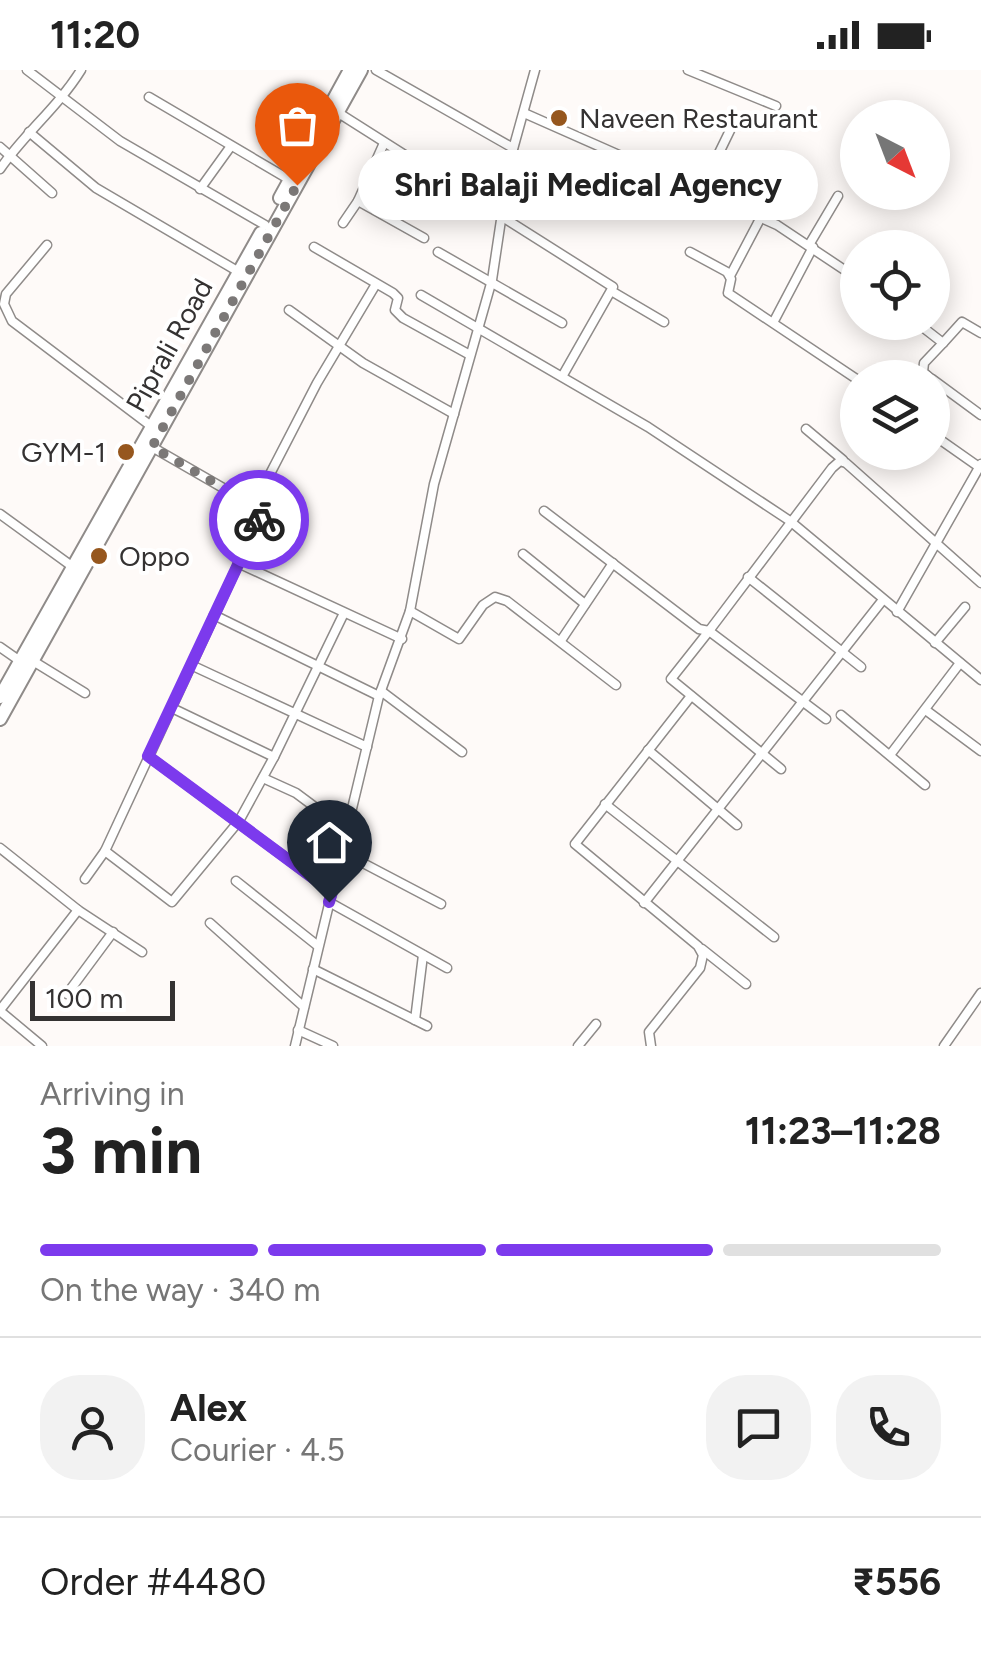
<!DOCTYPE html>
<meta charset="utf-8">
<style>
:root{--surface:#fff;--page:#f2f2f2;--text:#222;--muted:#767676;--line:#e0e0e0;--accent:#7c3aed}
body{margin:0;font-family:Figtree,sans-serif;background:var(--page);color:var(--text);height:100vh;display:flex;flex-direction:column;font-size:38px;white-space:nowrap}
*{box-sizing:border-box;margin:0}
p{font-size:32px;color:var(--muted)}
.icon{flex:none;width:55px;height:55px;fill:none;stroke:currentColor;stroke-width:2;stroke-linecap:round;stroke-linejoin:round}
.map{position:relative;height:976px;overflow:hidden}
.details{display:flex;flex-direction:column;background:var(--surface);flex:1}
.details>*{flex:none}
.needle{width:65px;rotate:138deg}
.fabs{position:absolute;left:840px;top:30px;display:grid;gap:20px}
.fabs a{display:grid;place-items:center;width:110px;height:110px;border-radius:50%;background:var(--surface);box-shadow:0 5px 25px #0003;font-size:50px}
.scale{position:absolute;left:30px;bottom:25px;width:145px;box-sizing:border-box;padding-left:10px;border:5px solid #343232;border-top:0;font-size:28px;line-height:35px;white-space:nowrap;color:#343232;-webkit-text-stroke:8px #fff;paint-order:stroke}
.pin{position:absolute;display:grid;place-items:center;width:85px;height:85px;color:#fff;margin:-102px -42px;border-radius:50% 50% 50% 0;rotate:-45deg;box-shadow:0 0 10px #0007}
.pin .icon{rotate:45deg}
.courier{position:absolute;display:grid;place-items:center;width:100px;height:100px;margin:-50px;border:8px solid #7c3aed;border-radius:50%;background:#fff;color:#222;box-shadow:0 2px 12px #0007}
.bubble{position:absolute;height:70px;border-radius:35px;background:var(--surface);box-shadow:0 5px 25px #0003;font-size:32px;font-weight:700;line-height:70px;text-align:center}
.overview em{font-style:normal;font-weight:700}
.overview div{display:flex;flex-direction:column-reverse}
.overview{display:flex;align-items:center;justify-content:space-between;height:170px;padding:0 40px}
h1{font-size:65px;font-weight:700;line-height:75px}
.bar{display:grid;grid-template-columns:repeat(4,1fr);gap:15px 10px;align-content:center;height:120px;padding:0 40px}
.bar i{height:12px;border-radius:8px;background:var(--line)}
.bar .active{background:var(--accent)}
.bar p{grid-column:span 4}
.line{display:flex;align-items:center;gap:25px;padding:0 40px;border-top:2px solid var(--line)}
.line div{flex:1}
.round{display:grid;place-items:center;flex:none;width:105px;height:105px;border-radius:40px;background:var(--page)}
.status{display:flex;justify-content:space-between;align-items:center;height:70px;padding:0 50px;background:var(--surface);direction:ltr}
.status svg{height:28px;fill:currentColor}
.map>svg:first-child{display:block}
</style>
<div class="status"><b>11:20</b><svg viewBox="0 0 49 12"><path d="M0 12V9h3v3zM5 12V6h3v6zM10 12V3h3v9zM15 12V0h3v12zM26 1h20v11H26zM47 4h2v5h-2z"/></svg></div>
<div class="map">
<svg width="981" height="976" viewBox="0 0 981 976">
<rect width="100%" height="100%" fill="#fefaf8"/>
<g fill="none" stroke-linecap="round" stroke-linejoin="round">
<g stroke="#8f8b89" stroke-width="11">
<g id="street">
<path d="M27,0L120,71L265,155"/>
<path d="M376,0L513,78"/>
<path d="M688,0L776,36"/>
<path d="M149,27L290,110"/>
<path d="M337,42L613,217L563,305"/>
<path d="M524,43L777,155L858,209"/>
<path d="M29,62L96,118L239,202"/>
<path d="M384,73L358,131L424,168"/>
<path d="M0,77L52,123"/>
<path d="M510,90L601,137"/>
<path d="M0,99C25,63 58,37 81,0"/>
<path d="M200,119L231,76"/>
<path d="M700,122L737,46"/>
<path d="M343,153L358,131"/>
<path d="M47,175L6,224L4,234L12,251L151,356"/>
<path d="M809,175L838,126"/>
<path d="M314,177L393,223L398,228L395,240L403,248L470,285"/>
<path d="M438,182L562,253"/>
<path d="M690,182L727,202L731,209L728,223L858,310"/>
<path d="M730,206L790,92"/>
<path d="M613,222L664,252"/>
<path d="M421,225L648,357L790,451L981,610"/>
<path d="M289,240L363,293L454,344"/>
<path d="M774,251L813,177"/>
<path d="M916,252L943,273L924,293L923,302L930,308"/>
<path d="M943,273L962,252L981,263"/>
<path d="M932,309L981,345"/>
<path d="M806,359L843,390"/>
<path d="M932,364L979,397"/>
<path d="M254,435L317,313L376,214"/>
<path d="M544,441L699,559L709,561L671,609L781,699"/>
<path d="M0,444L73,497"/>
<path d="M523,484L585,534"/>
<path d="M238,493L402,569"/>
<path d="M748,507L861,597"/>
<path d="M410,541L459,569L483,535L495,527L507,531L616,615"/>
<path d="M897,542L981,394"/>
<path d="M214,545L379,626"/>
<path d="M562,569L613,493"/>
<path d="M935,573L965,537"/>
<path d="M0,577L20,591"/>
<path d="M33,591L85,623"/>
<path d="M191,595L367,677"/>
<path d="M381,621L462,682"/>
<path d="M927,641L981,681"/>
<path d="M841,645L925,715"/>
<path d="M826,649L709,561L832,398L840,391L846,393L981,513"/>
<path d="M648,680L737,755"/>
<path d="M890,685L960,593"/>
<path d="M148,686L332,822"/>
<path d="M274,687L344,543"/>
<path d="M263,708L296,723L347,761"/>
<path d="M605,734L774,867"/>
<path d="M0,778L78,840L142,882"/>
<path d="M105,781L172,832L239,751L274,687L172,638"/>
<path d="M342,782L441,834"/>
<path d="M85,809L105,781L263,441L152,377"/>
<path d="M236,811L318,876"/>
<path d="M329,832L447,898"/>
<path d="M644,833L882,531"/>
<path d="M210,853L304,937"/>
<path d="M702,879L746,914"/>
<path d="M313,899L427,956"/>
<path d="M67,924L113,862"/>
<path d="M0,940L78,840"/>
<path d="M0,941L42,976"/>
<path d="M415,950L423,885"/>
<path d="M298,960L333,976"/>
<path d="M295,976L379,626L410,541L434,414L492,210L510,90L535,0"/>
<path d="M578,976L596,954"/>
<path d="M651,976L649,962L700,898L703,885L698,876L575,774L691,626"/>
<path d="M944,976L981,923"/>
</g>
</g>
<g stroke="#8f8b89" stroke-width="16">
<g id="primary">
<path d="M280,128L350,0"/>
<path d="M0,627L261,163"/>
<path d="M0,649L361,0"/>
</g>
</g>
<use href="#street" stroke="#fff" stroke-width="8"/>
<use href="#primary" stroke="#fff" stroke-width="12"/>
</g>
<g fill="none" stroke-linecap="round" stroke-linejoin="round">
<path stroke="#7b7877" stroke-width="10" stroke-dasharray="0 18" d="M259,450L264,441L152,377L297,115"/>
<path stroke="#7c3aed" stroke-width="12" d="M259,450L148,686L332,822L329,832"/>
</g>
<g fill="#96571e" stroke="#fff" stroke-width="4">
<circle cx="559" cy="48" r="10"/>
<circle cx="126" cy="382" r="10"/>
<circle cx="99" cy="486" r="10"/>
</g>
<g text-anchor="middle" stroke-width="8" stroke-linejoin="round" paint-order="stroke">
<g font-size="28" fill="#343232" stroke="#fff" text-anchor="start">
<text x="579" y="58">Naveen Restaurant</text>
<text x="106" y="392" text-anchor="end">GYM-1</text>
<text x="119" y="496">Oppo</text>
</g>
<g font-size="28" fill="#343232" stroke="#fff">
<text transform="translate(169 275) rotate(-61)" y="10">Piprali Road</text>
</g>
</g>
</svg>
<div class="fabs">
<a><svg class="needle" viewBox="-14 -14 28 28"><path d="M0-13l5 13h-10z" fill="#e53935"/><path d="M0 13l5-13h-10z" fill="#767676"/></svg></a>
<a><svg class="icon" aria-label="locate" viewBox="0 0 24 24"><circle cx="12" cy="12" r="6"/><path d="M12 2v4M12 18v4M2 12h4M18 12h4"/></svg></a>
<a><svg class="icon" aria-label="layers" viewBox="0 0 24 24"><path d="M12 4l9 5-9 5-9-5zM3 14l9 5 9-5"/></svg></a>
</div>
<div class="scale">100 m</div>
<div class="pin" style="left:297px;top:115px;background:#ea580c"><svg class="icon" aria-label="bag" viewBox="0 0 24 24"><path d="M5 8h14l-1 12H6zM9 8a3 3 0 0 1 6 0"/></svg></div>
<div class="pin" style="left:329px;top:832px;background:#1f2937"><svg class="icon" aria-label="home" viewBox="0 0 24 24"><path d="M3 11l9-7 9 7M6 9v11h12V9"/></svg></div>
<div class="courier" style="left:259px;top:450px"><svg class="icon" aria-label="bike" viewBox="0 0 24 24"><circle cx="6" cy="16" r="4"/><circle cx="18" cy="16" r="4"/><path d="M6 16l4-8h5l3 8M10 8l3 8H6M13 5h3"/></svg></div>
<div class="bubble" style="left:358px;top:80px;width:460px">Shri Balaji Medical Agency</div>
</div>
<section class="details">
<div class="overview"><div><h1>3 min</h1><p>Arriving in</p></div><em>11:23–11:28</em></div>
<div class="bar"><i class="active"></i><i class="active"></i><i class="active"></i><i></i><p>On the way · 340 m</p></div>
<div class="line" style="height:180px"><a class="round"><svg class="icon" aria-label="person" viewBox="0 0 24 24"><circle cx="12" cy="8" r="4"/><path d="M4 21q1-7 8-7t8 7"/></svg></a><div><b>Alex</b><p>Courier · 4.5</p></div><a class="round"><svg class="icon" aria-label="chat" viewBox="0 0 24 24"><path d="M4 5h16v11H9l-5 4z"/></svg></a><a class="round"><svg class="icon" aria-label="phone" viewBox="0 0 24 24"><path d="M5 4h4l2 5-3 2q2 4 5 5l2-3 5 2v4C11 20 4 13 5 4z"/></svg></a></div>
<div class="line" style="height:130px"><div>Order #4480</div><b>₹556</b></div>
</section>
